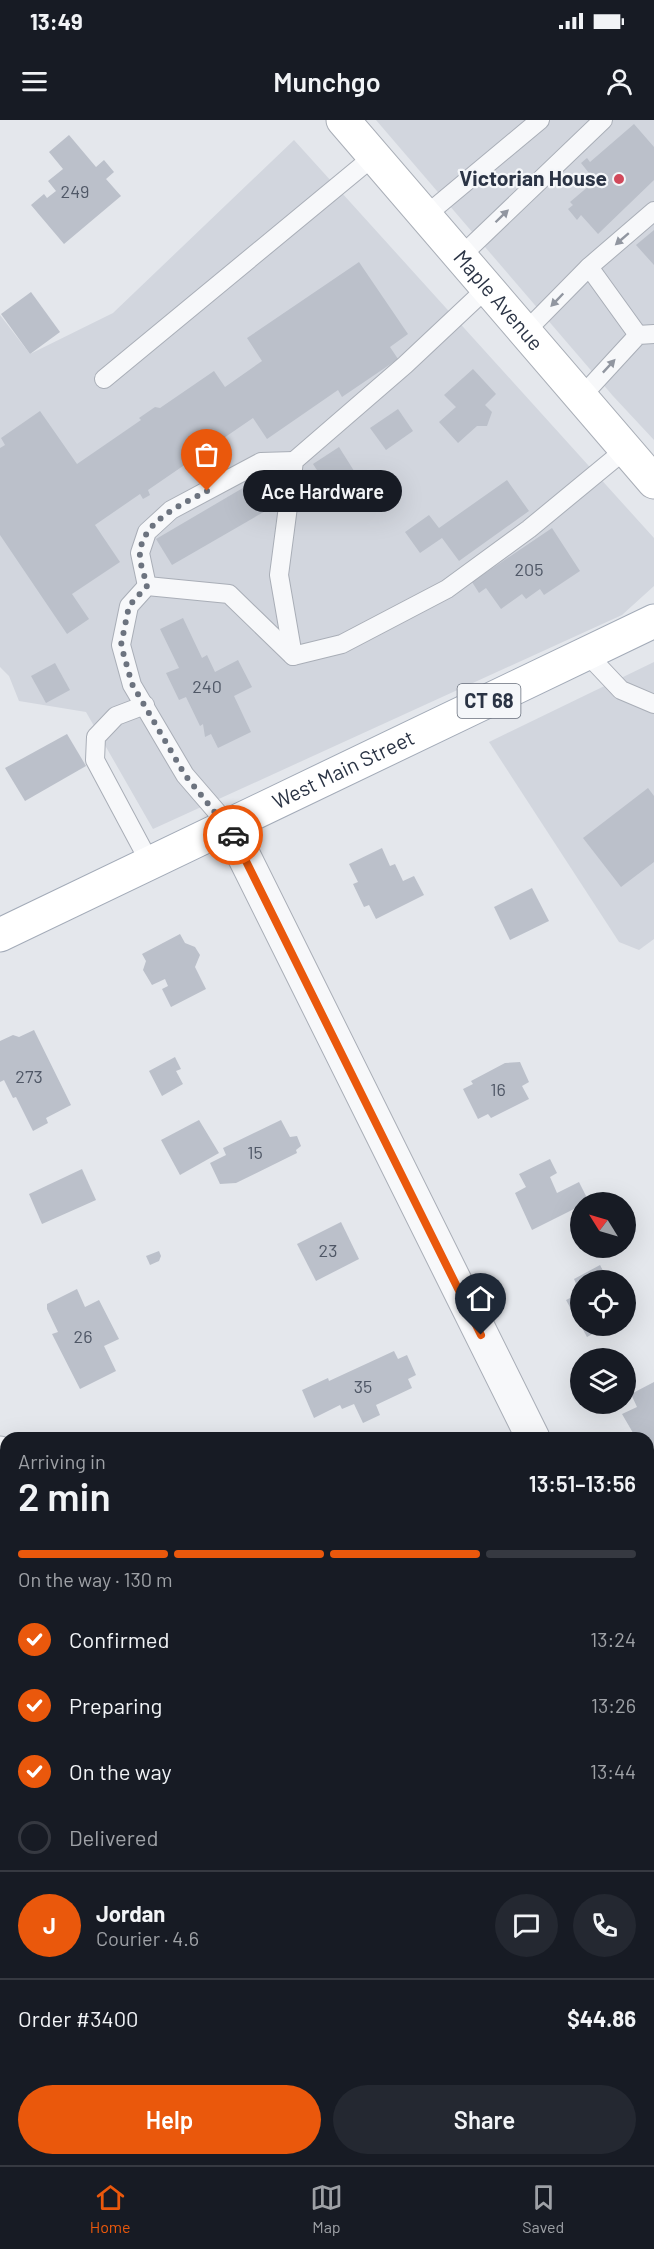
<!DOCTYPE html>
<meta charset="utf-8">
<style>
:root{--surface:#171b24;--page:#242831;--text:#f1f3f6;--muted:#9ea1a6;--line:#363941;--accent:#ea580c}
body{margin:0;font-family:Barlow,sans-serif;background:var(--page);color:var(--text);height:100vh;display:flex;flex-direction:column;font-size:22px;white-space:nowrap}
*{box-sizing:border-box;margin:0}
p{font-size:20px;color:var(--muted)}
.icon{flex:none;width:33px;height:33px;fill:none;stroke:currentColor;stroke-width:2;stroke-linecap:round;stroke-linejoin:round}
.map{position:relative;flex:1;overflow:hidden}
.sheet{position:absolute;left:0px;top:1312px;width:654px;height:734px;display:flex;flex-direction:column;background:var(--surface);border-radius:18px 18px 0 0;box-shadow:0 6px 24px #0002}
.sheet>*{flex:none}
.needle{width:39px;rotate:307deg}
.tools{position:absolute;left:570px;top:1072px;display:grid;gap:12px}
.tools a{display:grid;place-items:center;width:66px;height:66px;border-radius:50%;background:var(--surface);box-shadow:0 6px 24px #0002;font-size:30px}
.pin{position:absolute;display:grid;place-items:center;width:51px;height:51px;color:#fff;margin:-62px -26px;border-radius:50% 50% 50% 0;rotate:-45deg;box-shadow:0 0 6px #0007}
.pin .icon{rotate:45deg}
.courier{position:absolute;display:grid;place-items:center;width:60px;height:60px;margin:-30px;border:4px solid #ea580c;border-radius:50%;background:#fff;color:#222;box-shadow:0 2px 8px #0007}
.bubble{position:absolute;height:42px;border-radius:21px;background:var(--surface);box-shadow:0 6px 24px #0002;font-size:20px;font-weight:600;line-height:42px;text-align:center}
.headline em{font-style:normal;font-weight:600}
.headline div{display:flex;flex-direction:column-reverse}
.headline{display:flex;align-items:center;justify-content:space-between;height:102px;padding:0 18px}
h1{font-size:39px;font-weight:600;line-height:45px}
.bar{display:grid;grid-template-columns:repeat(4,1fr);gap:9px 6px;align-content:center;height:72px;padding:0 18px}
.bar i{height:8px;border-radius:4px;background:var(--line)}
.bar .active{background:var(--accent)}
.bar p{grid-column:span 4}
.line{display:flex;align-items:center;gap:15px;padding:0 18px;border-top:2px solid var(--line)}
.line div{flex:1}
.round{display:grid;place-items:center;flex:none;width:63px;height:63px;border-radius:32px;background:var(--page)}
ol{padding:0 18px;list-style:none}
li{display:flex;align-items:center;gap:18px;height:66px}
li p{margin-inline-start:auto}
li .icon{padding:6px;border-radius:50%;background:var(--accent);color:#fff;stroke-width:4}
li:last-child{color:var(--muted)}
li i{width:33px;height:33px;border:3px solid var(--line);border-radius:50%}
.cta{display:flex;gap:12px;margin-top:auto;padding:12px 18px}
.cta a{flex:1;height:69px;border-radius:36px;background:var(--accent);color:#fff;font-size:24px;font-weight:600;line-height:69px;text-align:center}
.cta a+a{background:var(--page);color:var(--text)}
.status{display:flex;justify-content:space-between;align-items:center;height:42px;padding:0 30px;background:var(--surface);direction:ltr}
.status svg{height:16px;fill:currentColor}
header{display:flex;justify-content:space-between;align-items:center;height:78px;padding:0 18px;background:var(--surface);font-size:27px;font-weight:600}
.dock{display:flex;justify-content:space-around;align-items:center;height:84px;border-top:2px solid var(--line);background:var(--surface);font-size:16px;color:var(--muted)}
.dock a{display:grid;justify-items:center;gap:3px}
.dock .active{color:var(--accent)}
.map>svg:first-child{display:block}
</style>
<div class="status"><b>13:49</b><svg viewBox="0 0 49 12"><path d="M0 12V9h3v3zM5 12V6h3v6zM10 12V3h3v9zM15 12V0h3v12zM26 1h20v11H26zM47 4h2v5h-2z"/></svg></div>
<header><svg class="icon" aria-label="menu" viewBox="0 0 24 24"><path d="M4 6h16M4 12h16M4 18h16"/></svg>Munchgo<svg class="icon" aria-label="person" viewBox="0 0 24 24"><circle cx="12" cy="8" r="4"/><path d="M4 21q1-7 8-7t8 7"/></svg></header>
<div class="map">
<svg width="654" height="2045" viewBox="0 0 654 2045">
<rect width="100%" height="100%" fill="#e4e7ec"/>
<g fill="#d2d6de">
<path d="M376,0H654V320L613,276Z"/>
<path d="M294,20L654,418V466L622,495L153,709L86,592L19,581L9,556L0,547V195L30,234L113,193Z"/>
<path d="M654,542V819L639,830L619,822L489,622Z"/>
<path d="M654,1371V1457L648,1460V1374Z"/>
</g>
<g fill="#bbc0ca">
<path d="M634,4L654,27V60L598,114L581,95L577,100L568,89L573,85L570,82L590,65L583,58L589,53L581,43L587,38L590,42Z"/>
<path d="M69,15L96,47L104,40L114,52L106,59L121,76L64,124L31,85L44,74L47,78L56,71L48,61L63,49L49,32Z"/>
<path d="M654,110V145L636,125Z"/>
<path d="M359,142L408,214L390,227L398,239L342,277L338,270L267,319L253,298L148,370L150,375L143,379L140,374L95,405L120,442L72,474L89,499L67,514L0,415V328L5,325L1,318L40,291L77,344L141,300L139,298L155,287L160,288L214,251L225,267L262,241L247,218Z"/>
<path d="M31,172L60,212L30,234L1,194Z"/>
<path d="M473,249L496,274L485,285L492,292L487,306H477L458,323L439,302L456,287L444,275Z"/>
<path d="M398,289L413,311L386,330L370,308Z"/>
<path d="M339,327L361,362L335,378L313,344Z"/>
<path d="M265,355L281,382L172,445L156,419Z"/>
<path d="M507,360L529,391L459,441L442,418L420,433L405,412L429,395L439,408Z"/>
<path d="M552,408L580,451L544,475L540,469L526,479L522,474L501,489L486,468L479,473L472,462Z"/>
<path d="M183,498L202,538L207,535L215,552L238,540L252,567L234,576L251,612L218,628L211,614L205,617L203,604L200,606L186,577L179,580L166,553L179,548L160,509Z"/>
<path d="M55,543L70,570L46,583L31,556Z"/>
<path d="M67,614L86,646L25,681L5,648Z"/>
<path d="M648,668L654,676V742L621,767L583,718Z"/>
<path d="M382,728L390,746L395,744L403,761L414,756L424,775L376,799L369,785L364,787L353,764L358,762L349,744Z"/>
<path d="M532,768L549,801L510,820L494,787Z"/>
<path d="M180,814L185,823L195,827L200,835L195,847L206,869L171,887L162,869L168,866L165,859L152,865L143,850L146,841L142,834Z"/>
<path d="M34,910L71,985L46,998L48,1003L33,1011L16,977L13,978L4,960L0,962V921L13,915L19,917Z"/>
<path d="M175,937L181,949L176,951L183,964L162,976L149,951Z"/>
<path d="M520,942L529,962L522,966L529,979L491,998L488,994L478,999L463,969L473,964L471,961L505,943Z"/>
<path d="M199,1000L219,1033L180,1055L161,1020Z"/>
<path d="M281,1000L290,1017L297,1016L301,1026L296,1030L297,1033L236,1063L220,1064L210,1043L226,1035L223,1028Z"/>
<path d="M550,1039L557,1053L550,1057L557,1073L579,1062L589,1082L580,1083V1086L532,1110L515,1073L526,1067L519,1054Z"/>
<path d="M82,1049L96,1080L42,1104L29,1074Z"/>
<path d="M341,1102L359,1139L316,1161L297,1124Z"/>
<path d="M159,1131L161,1136L159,1141L150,1145L146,1136Z"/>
<path d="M600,1145L608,1160L580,1161V1206L566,1180L580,1173L574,1159Z"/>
<path d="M77,1169L85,1187L99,1180L119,1219L104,1226L116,1251L80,1269L52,1214L58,1212L47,1189V1184Z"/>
<path d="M581,1206H607L587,1217Z"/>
<path d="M394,1231L398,1239L407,1235L416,1255L408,1259L412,1268L376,1285L380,1295L363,1303L354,1284L342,1289L340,1285L314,1298L302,1270L328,1258L329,1261Z"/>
<path d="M654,1262V1325L648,1328V1318H636L622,1294L637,1287L631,1274Z"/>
<path d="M157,2040H221L224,2045H160Z"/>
<path d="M439,2040H481L484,2045H429Z"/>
</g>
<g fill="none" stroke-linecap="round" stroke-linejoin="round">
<g stroke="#a9aeb7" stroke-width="20">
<g id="lane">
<path d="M425,96L540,0"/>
<path d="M460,137L603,0"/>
<path d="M589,147L638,215"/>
<path d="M525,212L589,147L654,91"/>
<path d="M104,259L374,36"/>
<path d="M581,277L638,215L654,214"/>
<path d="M147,466L140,433L147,412L171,390L261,342L294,341"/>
<path d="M587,534L621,570L654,584"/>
<path d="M293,536L279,455L294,341L405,245L487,168"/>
<path d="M145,585L116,596L96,617L95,640L150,743"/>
<path d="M229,706L185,655L132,565L121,525L129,486L147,466L229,474L293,536L342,524L447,469L529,409L626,329"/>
</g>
</g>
<g stroke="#a9aeb7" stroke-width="35">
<g id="street">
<path d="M229,706L533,1318"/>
<path d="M0,1333L6,1345"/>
<path d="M648,1553L654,1565"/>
<path d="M341,2040L344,2045"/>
</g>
</g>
<g stroke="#a9aeb7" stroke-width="35">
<g id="secondary">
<path id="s1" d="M343,0L654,362"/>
</g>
</g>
<g stroke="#a3abb8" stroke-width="35">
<g id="primary">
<path id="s2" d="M0,815L654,501"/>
</g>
</g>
<use href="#lane" stroke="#f7f8fa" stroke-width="18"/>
<use href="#street" stroke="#f7f8fa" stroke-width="33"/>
<use href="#secondary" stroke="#fff" stroke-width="33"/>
<use href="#primary" stroke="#fff" stroke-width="33"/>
</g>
<defs><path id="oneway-solid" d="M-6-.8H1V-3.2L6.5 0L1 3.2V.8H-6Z" transform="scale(1.5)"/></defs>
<g fill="#9196a0">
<use href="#oneway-solid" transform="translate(502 96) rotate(-44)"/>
<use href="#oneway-solid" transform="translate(622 119) rotate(139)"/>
<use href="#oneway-solid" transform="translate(557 180) rotate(134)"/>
<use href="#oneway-solid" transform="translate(609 246) rotate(-47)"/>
</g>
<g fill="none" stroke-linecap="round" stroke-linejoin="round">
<path stroke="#6c737f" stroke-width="6" stroke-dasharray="0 10.8" d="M207,371C183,384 142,401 140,433C139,443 145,456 147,466L129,486L121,525L132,564L185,655L233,715"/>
<path stroke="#ea580c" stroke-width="8" d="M233,715L481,1215"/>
</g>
<circle fill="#d1495b" stroke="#f4f6f9" stroke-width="2" cx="619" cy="59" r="6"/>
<g text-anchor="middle" stroke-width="4.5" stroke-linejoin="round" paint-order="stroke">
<g font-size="18" fill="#4f5766">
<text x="75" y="78">249</text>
<text x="529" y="456">205</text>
<text x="207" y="573">240</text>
<text x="29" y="963">273</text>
<text x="498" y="976">16</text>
<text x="255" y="1039">15</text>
<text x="328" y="1137">23</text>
<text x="83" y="1223">26</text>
<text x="363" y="1273">35</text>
</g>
<rect fill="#f4f6f9" stroke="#676e7b" stroke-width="1.5" x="457.5" y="564" width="63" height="34" rx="4.5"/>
<g font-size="20" font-weight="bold" fill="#2b3445">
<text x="489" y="588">CT 68</text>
</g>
<g font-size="21" font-weight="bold" fill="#2b3445" stroke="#f4f6f9" text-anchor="end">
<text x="607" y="66">Victorian House</text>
</g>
<g font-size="21" fill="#2b3445" stroke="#f4f6f9">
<text dy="7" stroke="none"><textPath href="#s1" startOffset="238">Maple Avenue</textPath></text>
<text dy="7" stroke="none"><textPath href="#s2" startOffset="381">West Main Street</textPath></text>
</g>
</g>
</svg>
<div class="tools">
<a><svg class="needle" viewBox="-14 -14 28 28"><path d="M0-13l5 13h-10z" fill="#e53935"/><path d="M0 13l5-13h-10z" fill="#9ea1a6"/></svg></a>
<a><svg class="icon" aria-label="locate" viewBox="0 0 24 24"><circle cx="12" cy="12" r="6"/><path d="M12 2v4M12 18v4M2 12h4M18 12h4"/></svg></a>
<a><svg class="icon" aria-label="layers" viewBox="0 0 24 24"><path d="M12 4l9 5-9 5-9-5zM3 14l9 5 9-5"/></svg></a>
</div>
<div class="pin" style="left:207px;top:371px;background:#ea580c"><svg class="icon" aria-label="bag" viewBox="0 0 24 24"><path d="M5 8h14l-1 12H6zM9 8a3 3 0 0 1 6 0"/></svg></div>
<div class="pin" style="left:481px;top:1215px;background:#1f2937"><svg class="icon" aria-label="home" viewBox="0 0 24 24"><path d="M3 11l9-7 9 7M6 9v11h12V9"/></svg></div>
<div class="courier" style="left:233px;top:715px"><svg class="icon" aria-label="car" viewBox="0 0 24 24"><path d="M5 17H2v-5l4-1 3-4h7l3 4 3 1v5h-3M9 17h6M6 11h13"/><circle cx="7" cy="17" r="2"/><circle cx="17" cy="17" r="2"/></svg></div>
<div class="bubble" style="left:243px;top:350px;width:159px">Ace Hardware</div>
<section class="sheet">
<div class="headline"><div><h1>2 min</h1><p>Arriving in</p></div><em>13:51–13:56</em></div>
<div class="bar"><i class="active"></i><i class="active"></i><i class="active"></i><i></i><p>On the way · 130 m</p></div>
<ol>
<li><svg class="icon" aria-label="check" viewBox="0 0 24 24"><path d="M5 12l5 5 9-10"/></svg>Confirmed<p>13:24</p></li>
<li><svg class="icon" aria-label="check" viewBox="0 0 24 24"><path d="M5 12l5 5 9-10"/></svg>Preparing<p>13:26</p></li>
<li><svg class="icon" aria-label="check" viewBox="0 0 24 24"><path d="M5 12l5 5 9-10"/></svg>On the way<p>13:44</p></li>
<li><i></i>Delivered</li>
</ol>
<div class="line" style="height:108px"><b class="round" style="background:var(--accent);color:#fff">J</b><div><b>Jordan</b><p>Courier · 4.6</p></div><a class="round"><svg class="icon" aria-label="chat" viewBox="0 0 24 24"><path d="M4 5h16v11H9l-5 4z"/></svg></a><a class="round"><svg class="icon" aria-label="phone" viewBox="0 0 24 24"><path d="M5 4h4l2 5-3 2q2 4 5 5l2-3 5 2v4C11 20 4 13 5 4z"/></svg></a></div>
<div class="line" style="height:78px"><div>Order #3400</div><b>$44.86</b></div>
<div class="cta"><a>Help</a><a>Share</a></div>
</section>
</div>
<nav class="dock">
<a class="active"><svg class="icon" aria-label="home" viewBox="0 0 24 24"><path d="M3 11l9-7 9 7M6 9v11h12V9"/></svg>Home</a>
<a><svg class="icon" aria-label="map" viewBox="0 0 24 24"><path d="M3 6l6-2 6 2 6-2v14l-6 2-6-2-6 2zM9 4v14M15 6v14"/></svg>Map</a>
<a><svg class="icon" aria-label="saved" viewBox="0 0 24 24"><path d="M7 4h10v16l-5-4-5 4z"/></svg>Saved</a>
</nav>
